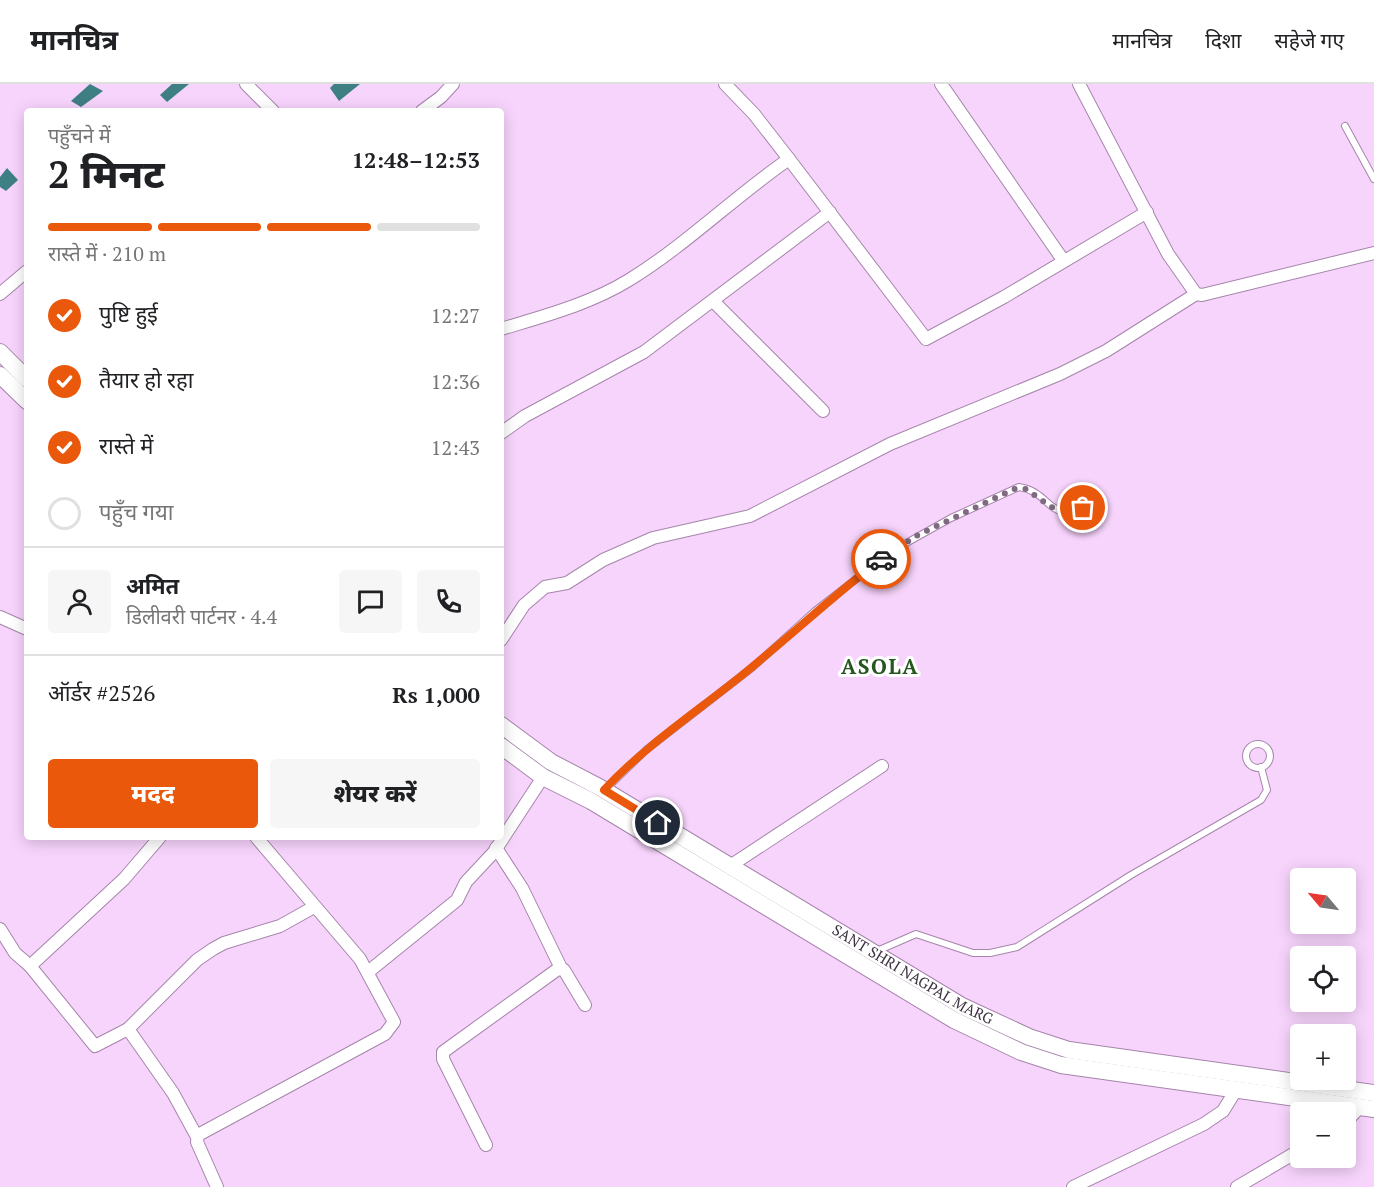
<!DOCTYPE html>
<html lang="hi">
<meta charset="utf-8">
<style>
:root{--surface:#fff;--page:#f6f6f6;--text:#202124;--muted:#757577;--line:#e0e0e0;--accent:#ea580c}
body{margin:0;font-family:"PT Serif","Noto Sans Devanagari",serif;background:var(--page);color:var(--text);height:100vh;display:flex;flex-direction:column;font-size:22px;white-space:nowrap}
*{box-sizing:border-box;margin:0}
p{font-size:20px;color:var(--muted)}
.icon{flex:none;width:33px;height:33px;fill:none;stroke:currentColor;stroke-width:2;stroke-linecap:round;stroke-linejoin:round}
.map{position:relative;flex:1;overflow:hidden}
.panel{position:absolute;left:24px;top:24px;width:480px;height:732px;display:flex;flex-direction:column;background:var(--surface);border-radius:6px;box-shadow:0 3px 15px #0003}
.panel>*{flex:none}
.needle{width:39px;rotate:299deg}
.controls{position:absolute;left:1290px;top:784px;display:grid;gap:12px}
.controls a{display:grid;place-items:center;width:66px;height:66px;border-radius:6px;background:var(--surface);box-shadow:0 3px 15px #0003;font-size:30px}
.pin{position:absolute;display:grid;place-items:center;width:51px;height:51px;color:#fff;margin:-26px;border:3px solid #fff;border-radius:50%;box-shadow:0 2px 6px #0007}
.courier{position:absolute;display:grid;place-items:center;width:60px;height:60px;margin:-30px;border:4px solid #ea580c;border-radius:50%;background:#fff;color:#222;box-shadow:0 2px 8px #0007}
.summary em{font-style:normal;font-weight:800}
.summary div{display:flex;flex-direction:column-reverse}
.summary{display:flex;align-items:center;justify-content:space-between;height:102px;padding:0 24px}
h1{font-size:39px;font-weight:800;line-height:45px}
.bar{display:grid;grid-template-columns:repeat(4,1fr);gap:9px 6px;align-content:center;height:72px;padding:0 24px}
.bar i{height:8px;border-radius:4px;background:var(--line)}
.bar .current{background:var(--accent)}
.bar p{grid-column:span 4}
.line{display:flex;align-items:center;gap:15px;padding:0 24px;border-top:2px solid var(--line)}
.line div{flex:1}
.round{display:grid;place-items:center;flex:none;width:63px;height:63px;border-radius:6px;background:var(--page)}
ol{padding:0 24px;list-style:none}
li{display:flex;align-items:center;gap:18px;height:66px}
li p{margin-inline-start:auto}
li .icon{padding:6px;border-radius:50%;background:var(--accent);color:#fff;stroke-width:4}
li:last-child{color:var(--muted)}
li i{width:33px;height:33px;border:3px solid var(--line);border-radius:50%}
.action{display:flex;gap:12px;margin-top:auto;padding:12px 24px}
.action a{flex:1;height:69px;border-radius:6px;background:var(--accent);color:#fff;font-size:24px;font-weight:800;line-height:69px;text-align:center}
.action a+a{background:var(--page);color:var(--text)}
header{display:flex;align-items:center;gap:36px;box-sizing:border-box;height:84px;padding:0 30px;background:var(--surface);border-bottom:2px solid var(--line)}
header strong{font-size:28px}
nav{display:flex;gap:33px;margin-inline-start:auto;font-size:21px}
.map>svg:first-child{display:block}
</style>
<header>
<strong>मानचित्र</strong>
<nav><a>मानचित्र</a><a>दिशा</a><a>सहेजे गए</a></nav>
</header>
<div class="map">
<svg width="1374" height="1103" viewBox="0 0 1374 1103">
<rect width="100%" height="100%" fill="#f7d4fc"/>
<g fill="#3e7f84">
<path d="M90,0L103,7L81,23L71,17Z"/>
<path d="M172,0H189L167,18L160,11Z"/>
<path d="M334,0H360L339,17L330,4Z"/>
<path d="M7,84L18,96L6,107L0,103V93Z"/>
</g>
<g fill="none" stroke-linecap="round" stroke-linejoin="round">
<g stroke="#a685ab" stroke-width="8">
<g id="lane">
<path d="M1345,42L1374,95"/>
<circle cx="1258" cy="672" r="12"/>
<path d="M606,705L646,666L753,583L815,527L892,467L951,434L1019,403C1054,408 1047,445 1094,418"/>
<path d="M877,867L916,850L973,869H990L1017,863L1131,791L1261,716L1267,706L1261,683"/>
</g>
</g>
<g stroke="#a685ab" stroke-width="14">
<g id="street">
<path d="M246,0L273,27"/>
<path d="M725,0L754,30L789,75L926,255L1004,213L1147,128"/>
<path d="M941,0L1063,176"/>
<path d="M1079,0L1168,170L1196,210L1202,211L1374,169"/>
<path d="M422,27L441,13L453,0"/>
<path d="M0,210L27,187"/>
<path d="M714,218L823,327"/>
<path d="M501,245C544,232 590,220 629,196C686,161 734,113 789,75"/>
<path d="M501,349L525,332L644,268L830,128"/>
<path d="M0,533L27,545"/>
<path d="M501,556L524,521L545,503L567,499L603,476L653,454L750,432L890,360L1060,290L1106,267L1196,210"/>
<path d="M496,764L522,804L561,884"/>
<path d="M730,782L882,682"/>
<path d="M0,845L15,869L30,882L95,962L128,945L173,1009L197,1053"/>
<path d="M30,882L124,795L160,753"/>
<path d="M368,888L457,816L466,798L494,768L543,693"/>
<path d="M128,945L197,876L213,865L224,859L280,842L314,823"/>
<path d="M1346,1038L1360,1023"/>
<path d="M486,1061L443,975V968L558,885L564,886L585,921"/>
<path d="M217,1103L197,1058L198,1051L385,950L394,938L360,875L256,753"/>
<path d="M1073,1103L1204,1040L1223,1027L1236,1006"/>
<path d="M1237,1103L1300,1066"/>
</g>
</g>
<g stroke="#a685ab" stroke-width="18">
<g id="secondary">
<path d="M0,268L27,295"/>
<path d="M0,291L27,317"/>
<path id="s1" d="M501,641L551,678L599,703L962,922L1029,953L1069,966L1374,1009"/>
<path d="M501,662L543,693L591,717L954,936L1021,968L1061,981L1374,1025"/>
</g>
</g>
<use href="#lane" stroke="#fff" stroke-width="6"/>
<use href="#street" stroke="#fff" stroke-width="12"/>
<use href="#secondary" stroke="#fff" stroke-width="16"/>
</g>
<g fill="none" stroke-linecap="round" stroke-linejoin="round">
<path stroke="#7f6a82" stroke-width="6" stroke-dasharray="0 10.8" d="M881,475L918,451L1014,405H1026L1060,429L1083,424"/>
<path stroke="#ea580c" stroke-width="8" d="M658,739L604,706C645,662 695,629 741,592C788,554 833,512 881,475"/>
</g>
<g text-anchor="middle" stroke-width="6" stroke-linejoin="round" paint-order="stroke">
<g font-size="15" fill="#3e3141" stroke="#fff">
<text dy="5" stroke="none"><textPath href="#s1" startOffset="482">SANT SHRI NAGPAL MARG</textPath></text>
</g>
<g font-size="21" font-weight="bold" letter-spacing="1.5" fill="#25561f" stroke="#fff">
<text x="880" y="590">ASOLA</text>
</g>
</g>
</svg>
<div class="controls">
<a><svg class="needle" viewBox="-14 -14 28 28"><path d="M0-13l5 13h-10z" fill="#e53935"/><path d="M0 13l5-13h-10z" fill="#757577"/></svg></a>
<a><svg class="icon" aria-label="locate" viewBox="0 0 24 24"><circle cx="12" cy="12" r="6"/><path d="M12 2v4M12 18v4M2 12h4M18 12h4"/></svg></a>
<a>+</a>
<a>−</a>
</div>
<div class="pin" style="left:1083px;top:424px;background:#ea580c"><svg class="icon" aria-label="bag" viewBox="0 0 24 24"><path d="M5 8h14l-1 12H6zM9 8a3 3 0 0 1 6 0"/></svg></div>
<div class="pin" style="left:658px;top:739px;background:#1f2937"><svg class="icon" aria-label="home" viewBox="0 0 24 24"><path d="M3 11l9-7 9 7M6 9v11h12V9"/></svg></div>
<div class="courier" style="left:881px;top:475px"><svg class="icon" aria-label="car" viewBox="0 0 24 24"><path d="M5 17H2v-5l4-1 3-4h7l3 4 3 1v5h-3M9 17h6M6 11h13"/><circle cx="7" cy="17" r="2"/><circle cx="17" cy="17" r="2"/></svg></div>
<section class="panel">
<div class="summary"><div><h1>2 मिनट</h1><p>पहुँचने में</p></div><em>12:48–12:53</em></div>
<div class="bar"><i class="current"></i><i class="current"></i><i class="current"></i><i></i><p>रास्ते में · 210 m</p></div>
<ol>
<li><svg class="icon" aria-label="check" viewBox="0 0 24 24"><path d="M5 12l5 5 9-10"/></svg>पुष्टि हुई<p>12:27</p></li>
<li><svg class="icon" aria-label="check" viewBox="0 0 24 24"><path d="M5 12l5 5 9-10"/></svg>तैयार हो रहा<p>12:36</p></li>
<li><svg class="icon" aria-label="check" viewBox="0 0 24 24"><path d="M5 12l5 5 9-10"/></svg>रास्ते में<p>12:43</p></li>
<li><i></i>पहुँच गया</li>
</ol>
<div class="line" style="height:108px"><a class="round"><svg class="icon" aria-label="person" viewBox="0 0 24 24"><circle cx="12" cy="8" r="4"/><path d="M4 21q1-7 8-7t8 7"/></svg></a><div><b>अमित</b><p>डिलीवरी पार्टनर · 4.4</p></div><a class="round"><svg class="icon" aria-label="chat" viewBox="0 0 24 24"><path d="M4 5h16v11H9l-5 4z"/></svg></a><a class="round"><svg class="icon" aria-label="phone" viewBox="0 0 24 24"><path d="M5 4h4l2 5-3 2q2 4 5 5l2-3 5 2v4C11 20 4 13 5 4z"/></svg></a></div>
<div class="line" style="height:78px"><div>ऑर्डर #2526</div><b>Rs 1,000</b></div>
<div class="action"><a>मदद</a><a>शेयर करें</a></div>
</section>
</div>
